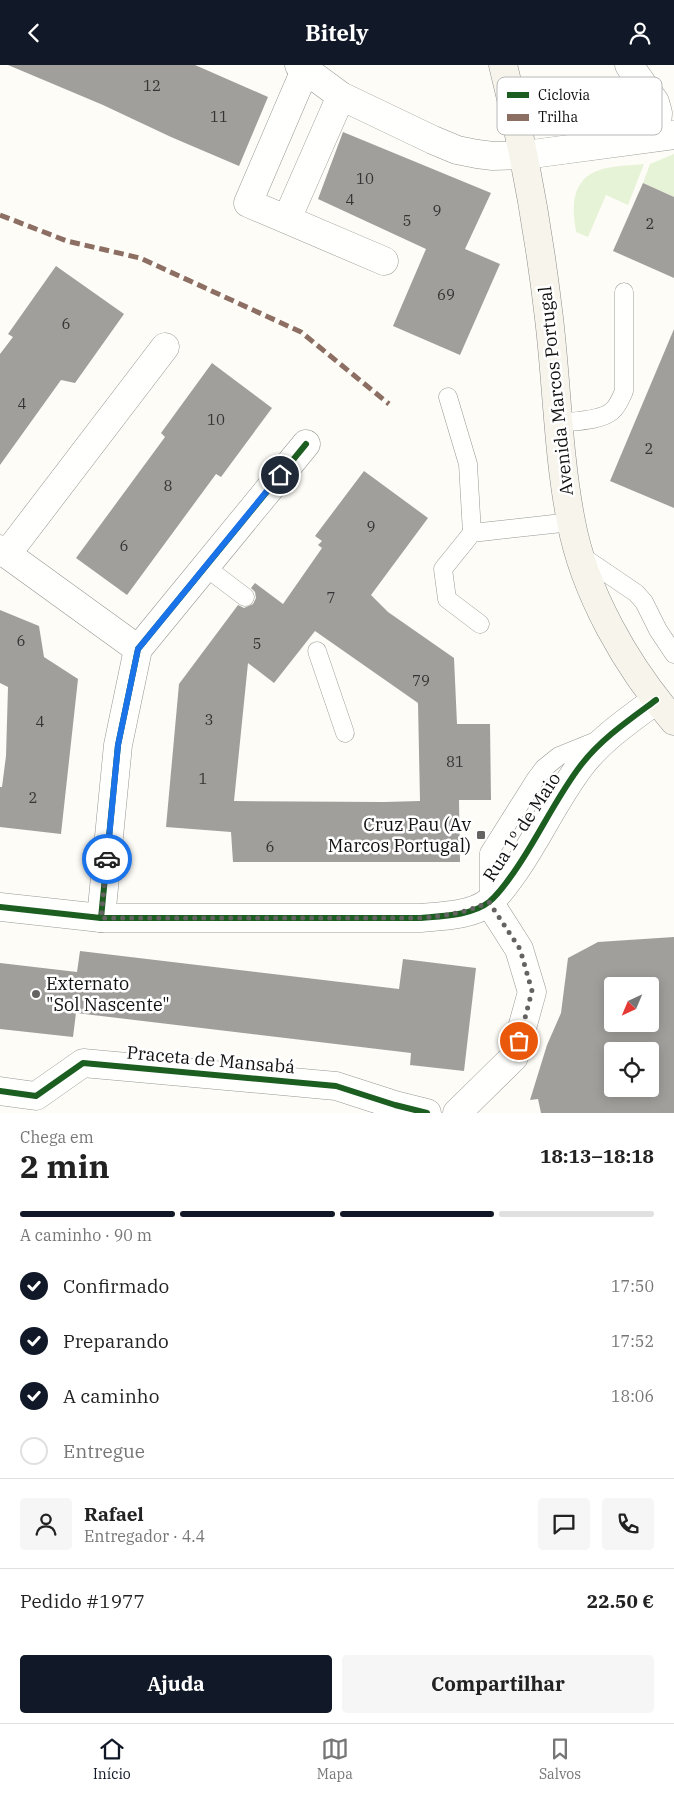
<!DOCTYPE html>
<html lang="pt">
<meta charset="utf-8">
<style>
:root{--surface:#fff;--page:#f6f6f6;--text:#222;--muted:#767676;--line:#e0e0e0;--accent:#111827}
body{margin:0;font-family:"IBM Plex Serif",serif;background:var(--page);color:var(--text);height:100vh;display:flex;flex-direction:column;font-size:19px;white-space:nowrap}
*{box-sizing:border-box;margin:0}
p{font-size:16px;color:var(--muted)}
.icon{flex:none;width:28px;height:28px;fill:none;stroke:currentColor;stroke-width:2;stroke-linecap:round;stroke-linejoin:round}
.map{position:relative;height:1048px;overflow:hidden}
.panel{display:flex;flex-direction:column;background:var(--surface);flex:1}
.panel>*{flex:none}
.needle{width:32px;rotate:224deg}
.controls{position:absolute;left:604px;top:912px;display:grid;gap:10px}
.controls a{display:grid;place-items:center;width:55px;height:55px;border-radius:5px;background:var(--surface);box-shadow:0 2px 12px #0003;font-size:25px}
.pin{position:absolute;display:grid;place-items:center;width:42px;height:42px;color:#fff;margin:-21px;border:2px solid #fff;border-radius:50%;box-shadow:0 1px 5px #0007}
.courier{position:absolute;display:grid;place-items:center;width:50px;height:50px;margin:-25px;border:4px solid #1a73e8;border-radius:50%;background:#fff;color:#222;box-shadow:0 1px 6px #0007}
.overview em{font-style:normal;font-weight:800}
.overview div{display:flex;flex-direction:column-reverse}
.overview{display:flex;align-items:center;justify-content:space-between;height:85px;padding:0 20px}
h1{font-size:32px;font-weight:800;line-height:38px}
.bar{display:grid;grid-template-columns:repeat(4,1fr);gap:8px 5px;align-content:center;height:60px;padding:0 20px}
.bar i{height:6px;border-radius:4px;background:var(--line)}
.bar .current{background:var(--accent)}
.bar p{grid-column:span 4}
.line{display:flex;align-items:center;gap:12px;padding:0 20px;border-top:1px solid var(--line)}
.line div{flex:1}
.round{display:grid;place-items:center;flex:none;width:52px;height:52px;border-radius:5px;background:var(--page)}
ol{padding:0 20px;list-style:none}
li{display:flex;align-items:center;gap:15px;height:55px}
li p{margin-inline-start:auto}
li .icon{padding:5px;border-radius:50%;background:var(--accent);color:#fff;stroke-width:4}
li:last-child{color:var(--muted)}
li i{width:28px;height:28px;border:2px solid var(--line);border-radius:50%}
.primary-button{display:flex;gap:10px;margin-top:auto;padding:10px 20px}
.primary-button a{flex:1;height:58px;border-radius:5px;background:var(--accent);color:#fff;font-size:20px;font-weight:800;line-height:58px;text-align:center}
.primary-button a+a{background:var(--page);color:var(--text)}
header{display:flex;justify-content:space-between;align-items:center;height:65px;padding:0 20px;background:var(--accent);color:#fff;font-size:22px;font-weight:800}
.dock{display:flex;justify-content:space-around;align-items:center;height:70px;border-top:1px solid var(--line);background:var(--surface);font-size:14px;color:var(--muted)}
.dock a{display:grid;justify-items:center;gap:2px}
.dock .current{color:var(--accent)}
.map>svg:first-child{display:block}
</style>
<header><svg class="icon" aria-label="back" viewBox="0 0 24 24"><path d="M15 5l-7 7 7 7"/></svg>Bitely<svg class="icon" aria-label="person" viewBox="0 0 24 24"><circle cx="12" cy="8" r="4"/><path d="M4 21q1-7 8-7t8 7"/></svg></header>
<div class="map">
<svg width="674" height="1048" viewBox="0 0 674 1048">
<rect width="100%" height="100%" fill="#fdfcf7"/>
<g fill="#e7f3d7">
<path d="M674,89V132L643,118L650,99Z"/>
<path d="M644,99L628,140L606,130L588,172L576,167C575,158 573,148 574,139C578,99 614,102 644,99Z"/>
</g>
<g fill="#a19f9c" fill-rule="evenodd">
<path d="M8,0H195L268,32L239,101L171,72L103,40Z"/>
<path d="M343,67L491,128L465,184L500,199L460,290L393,261L426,184L318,134Z"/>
<path d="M643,118L674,132V213L613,186Z"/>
<path d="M56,201L124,249L75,318L61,315L0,400V289L13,272L8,269Z"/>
<path d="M674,264V443L610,416Z"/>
<path d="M212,298L272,343L221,412L216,409L127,530L76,493L165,372L161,368Z"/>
<path d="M364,406L428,453L371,530L388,547L454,593L457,659H490L491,735H459L460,797H233L231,767L166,762L179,619L238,540L244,543L253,539L256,533L255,527L251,523L255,518L283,539L322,483L318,480L322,476L315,471ZM315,566L418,638L420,736L384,737L234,736L248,598L274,618Z"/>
<path d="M0,545L39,561L44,592L78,614L61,769L0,762V722H2L6,691L8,622L0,618Z"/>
<path d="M674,872V1048H541L538,1034L530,1035L547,980L561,948L568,893L598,877ZM612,921H650V959H612ZM612,986H650V1024H612Z"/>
<path d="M80,886L399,924L403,894L476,903L464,1006L410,1000L411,988L76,948L73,972L0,964V898L77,907Z"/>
</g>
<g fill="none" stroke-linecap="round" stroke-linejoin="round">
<g stroke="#979795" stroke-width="19">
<g id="service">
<path d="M448,332L468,399L472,468"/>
<path d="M559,358C573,356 601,356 612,346C618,341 621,333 624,326V227"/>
<path d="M580,490L636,528L644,537L658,565L674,589"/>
<path d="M204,501L245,532"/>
<path d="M480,559L447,534L443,504L472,468L571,457"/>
<path d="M317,586L345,668"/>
<path d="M489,837V788L535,715L544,703L559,691L596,676"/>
</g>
</g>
<g stroke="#979795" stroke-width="29">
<g id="minor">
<path d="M299,0L341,31L433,75L457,85L477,89L493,91L525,90L674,70"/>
<path d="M629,0L655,37L658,48L656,72"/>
<path d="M305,5L248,138L384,196"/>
<path d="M287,154L341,31"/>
<path d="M0,484L138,584"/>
<path d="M7,489L165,282"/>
<path d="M101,853L118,680L138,584L306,379"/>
<path d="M0,1026L36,1031L83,998L336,1021L395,1040L427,1048"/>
<path d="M457,1048L514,992L532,927L519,884L489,837"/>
</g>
</g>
<g stroke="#979795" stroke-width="29">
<path id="tertiary" d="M0,842L101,853H419C441,851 471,851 489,837C499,829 507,817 514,807C538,773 555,734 581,700C601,674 629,655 656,635"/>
</g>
<g stroke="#8e8d8b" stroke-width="29">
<path id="secondary" d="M503,0C524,83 539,168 549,253C557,320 558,390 571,456C584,527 627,602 674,656"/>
</g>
<use href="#service" stroke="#fffffe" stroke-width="18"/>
<use href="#minor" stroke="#fffffe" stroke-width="28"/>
<use href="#tertiary" stroke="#fffffe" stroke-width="28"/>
<use href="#secondary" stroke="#f6f4eb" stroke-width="28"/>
<path stroke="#8d6e63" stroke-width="5" stroke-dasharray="10 5" stroke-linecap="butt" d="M0,150L67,176L140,193L301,267L389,339"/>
<g stroke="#fff" stroke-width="9">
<g id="cycleway">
<path d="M0,842L101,853H419C441,851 471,851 489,837C499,829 507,817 514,807C538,773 555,734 581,700C601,674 629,655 656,635"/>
<path d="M101,853L118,680L138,584L306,379"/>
<path d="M0,1026L36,1031L83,998L336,1021L395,1040L427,1048"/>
</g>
</g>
<use href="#cycleway" stroke="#1b5e20" stroke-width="6"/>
</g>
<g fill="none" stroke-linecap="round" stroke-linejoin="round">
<path stroke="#646362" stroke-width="5" stroke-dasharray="0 9" d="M107,794L101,853H419C445,851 465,848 489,837L520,884L532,926L519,976"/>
<path stroke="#1a73e8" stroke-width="6" d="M107,794L118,680L138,584L280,410"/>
</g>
<g fill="#646362" stroke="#fff" stroke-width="2">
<rect x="476" y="765" width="10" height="10" rx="2.5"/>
<circle cx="36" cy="929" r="5"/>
</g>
<g text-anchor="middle" stroke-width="5" stroke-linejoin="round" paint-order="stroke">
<g font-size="15" fill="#353434">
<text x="152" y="26">12</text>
<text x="219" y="57">11</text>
<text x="365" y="119">10</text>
<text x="350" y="140">4</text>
<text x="437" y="151">9</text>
<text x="407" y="161">5</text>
<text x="650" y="164">2</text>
<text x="446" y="235">69</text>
<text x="66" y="264">6</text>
<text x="22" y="344">4</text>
<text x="216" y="360">10</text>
<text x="649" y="389">2</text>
<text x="168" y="426">8</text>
<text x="371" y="467">9</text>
<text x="124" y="486">6</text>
<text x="331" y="538">7</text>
<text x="21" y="581">6</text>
<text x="257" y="584">5</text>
<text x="421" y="621">79</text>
<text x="209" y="660">3</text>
<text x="40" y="662">4</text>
<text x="455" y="702">81</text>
<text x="203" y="719">1</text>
<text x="33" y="738">2</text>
<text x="270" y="787">6</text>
</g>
<g font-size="18" fill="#111" stroke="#fff">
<text transform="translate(556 326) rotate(-96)" y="6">Avenida Marcos Portugal</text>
<text transform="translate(522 762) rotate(-57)" y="6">Rua 1º de Maio</text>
<text transform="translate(211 995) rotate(5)" y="6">Praceta de Mansabá</text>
</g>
<g font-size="18" fill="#111" stroke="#fff" text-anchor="end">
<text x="471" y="766">Cruz Pau (Av<tspan x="471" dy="21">Marcos Portugal)</tspan></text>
<text x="46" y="925" text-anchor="start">Externato<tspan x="46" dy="21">"Sol Nascente"</tspan></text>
</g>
</g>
<rect x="497" y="12" width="165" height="58" rx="8" fill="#fff" stroke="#b8b8b8" stroke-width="1"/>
<rect x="507" y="27" width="22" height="6" fill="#1b5e20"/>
<rect x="507" y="49" width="22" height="7" fill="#8d6e63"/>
<g font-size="14" fill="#111">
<text x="538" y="35">Ciclovia</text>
<text x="538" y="57">Trilha</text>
</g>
</svg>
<div class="controls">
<a><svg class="needle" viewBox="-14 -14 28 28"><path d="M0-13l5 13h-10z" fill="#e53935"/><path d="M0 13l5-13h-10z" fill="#767676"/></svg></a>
<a><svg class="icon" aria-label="locate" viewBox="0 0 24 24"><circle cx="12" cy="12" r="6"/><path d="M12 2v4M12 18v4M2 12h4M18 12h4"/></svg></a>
</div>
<div class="pin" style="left:519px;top:976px;background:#ea580c"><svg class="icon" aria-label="bag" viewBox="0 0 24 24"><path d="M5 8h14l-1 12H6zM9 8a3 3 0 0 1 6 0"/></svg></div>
<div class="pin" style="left:280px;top:410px;background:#1f2937"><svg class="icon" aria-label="home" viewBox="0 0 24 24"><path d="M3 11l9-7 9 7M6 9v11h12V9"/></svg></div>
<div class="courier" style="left:107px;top:794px"><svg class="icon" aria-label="car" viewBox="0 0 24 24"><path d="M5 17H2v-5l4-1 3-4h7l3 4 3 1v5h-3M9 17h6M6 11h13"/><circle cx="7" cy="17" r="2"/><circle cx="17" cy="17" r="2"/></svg></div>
</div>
<section class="panel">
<div class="overview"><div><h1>2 min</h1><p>Chega em</p></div><em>18:13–18:18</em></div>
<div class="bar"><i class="current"></i><i class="current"></i><i class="current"></i><i></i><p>A caminho · 90 m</p></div>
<ol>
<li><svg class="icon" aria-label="check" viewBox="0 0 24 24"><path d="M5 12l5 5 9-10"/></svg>Confirmado<p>17:50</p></li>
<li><svg class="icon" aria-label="check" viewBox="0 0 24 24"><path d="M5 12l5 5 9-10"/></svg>Preparando<p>17:52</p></li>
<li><svg class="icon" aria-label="check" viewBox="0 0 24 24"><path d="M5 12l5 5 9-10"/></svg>A caminho<p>18:06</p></li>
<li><i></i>Entregue</li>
</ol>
<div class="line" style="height:90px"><a class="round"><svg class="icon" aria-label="person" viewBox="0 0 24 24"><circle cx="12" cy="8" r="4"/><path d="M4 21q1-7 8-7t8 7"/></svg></a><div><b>Rafael</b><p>Entregador · 4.4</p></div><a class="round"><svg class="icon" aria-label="chat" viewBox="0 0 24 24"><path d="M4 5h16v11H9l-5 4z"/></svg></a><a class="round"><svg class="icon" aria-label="phone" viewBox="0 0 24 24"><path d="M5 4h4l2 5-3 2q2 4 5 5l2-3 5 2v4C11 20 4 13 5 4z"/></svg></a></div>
<div class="line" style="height:65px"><div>Pedido #1977</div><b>22.50 €</b></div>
<div class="primary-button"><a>Ajuda</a><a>Compartilhar</a></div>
</section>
<nav class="dock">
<a class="current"><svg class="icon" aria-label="home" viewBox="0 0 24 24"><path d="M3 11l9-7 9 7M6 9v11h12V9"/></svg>Início</a>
<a><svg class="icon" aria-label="map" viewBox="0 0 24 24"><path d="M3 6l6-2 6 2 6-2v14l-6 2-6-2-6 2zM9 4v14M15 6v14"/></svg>Mapa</a>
<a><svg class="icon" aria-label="saved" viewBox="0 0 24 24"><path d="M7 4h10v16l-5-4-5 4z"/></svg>Salvos</a>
</nav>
